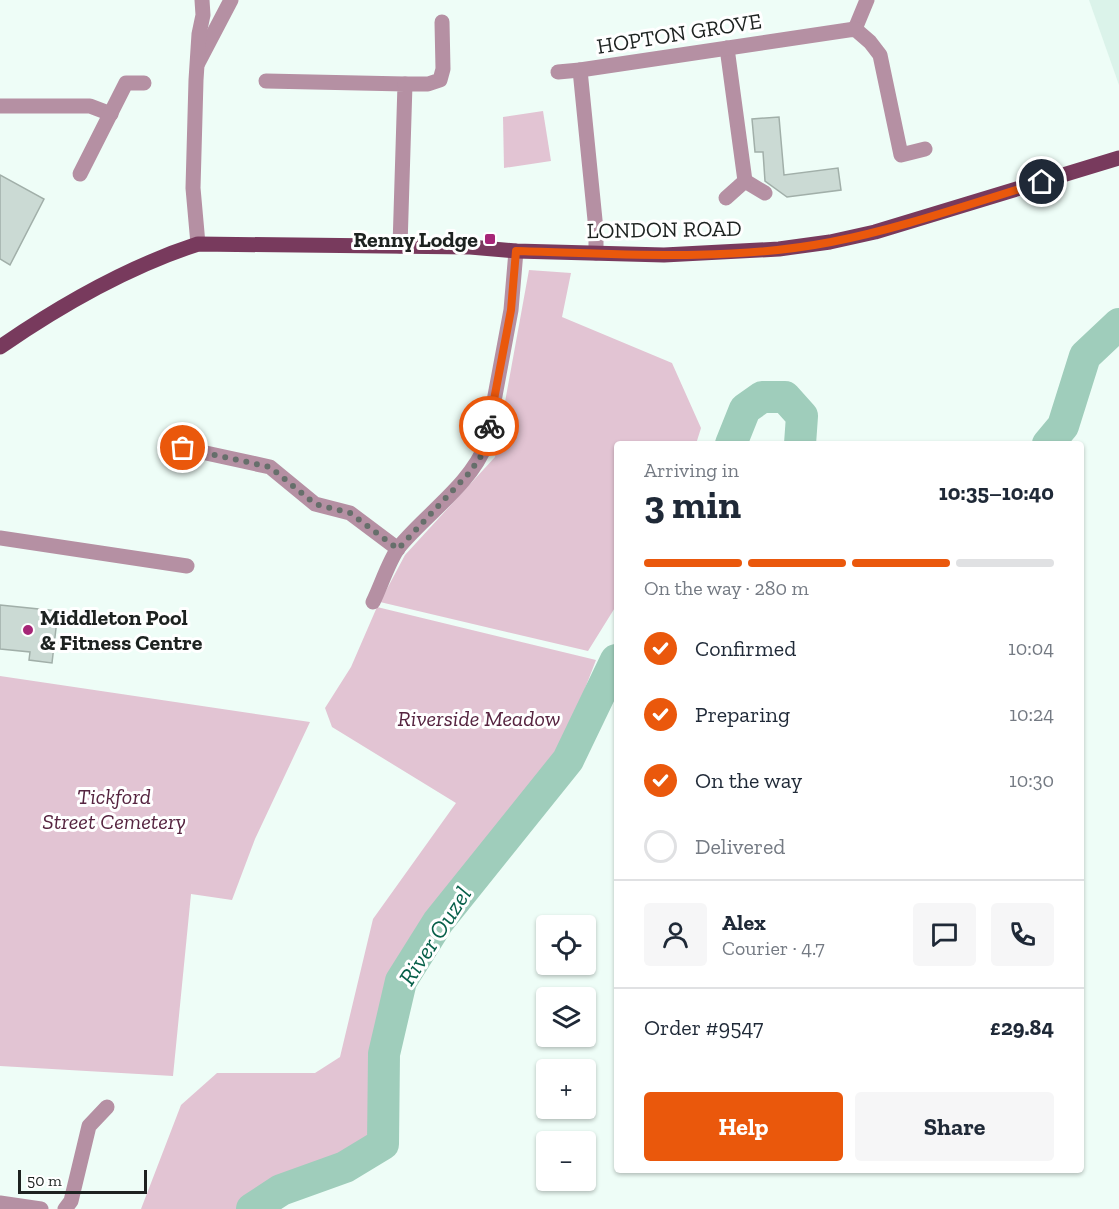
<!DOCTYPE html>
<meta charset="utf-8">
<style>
:root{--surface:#fff;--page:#f6f6f7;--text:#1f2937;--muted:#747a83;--line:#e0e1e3;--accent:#ea580c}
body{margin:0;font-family:"Zilla Slab",serif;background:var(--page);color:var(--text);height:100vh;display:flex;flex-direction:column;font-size:22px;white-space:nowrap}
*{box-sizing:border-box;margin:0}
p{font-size:20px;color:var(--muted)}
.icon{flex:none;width:33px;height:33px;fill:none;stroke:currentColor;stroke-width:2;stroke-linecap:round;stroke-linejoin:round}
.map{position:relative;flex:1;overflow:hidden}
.panel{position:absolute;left:614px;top:441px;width:470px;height:732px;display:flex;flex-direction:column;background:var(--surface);border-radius:6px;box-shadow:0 2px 4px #0004}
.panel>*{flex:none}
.controls{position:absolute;left:536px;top:915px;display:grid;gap:12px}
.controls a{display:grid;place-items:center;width:60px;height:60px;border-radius:6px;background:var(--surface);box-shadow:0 2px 4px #0004;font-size:30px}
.scale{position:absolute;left:18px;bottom:15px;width:129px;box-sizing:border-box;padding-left:6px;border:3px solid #1d2220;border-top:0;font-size:16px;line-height:21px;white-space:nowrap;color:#1d2220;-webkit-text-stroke:4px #fff;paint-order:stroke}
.pin{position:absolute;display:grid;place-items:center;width:51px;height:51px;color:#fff;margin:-26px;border:3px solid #fff;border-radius:50%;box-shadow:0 2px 6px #0007}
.courier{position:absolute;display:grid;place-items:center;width:60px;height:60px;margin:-30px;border:4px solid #ea580c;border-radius:50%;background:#fff;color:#222;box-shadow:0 2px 8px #0007}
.summary em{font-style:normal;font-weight:700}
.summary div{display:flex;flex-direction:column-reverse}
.summary{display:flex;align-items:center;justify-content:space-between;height:102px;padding:0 30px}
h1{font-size:39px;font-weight:700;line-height:45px}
.bar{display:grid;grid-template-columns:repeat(4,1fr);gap:9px 6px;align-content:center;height:72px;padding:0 30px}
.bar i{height:8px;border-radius:4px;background:var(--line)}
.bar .active{background:var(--accent)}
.bar p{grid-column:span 4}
.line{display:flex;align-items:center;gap:15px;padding:0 30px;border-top:2px solid var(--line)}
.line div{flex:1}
.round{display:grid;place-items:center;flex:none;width:63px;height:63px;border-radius:6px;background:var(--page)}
ol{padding:0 30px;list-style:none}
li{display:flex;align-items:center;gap:18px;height:66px}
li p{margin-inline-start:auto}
li .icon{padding:6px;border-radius:50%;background:var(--accent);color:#fff;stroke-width:4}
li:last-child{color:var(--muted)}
li i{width:33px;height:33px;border:3px solid var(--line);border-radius:50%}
.primary-button{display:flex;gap:12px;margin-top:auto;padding:12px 30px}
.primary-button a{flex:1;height:69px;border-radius:6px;background:var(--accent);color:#fff;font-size:24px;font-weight:700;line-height:69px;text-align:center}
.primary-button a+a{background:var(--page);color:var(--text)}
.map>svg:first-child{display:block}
</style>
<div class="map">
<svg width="1119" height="1209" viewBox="0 0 1119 1209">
<rect width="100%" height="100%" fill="#eefdf7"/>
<path fill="#dbf3ea" d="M1089,0H1119V85Z"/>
<g fill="#e2c4d3">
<path d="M543,111L551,161L504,168L503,117Z"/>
<path d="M529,270L571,273L562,317L672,363L701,428L696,444H616V606L588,651L380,602L405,555L495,457Z"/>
<path d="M377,607L596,660L562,748L500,823L396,968L377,1049L374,1124L364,1143L314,1164L250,1195L241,1209H141L181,1105L217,1073H315L340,1057L373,919L456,803L332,727L325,708L351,667Z"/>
<path d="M0,676L310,722L255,839L232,900L191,894L173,1076L0,1066Z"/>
</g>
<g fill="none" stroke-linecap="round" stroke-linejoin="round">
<g stroke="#9fcdbb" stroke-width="32">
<path d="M731,444L745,409L762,397H785L802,416L800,444"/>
<path d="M1048,444L1063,426L1085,356L1119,324"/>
<path d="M252,1209L281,1190L345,1167L383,1144L384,1054L401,981L438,922L568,760L616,660"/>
</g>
</g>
<g fill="#cbdad4" stroke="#a1afa9" stroke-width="1.5">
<path d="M779,117L784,175L838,168L841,190L787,197L765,181L763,152H755L752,119Z"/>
<path d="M0,175L44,199L10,265L0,259Z"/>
<path d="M0,605L58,611L52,663L29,660L30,652L0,649Z"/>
</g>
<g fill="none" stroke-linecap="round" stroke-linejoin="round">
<g stroke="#b590a3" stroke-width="15">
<path d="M855,29L867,0"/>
<path d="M198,63L231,0"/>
<path d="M558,72L580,70"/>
<path d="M266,81L405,84L400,246"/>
<path d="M405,84H428L440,80L443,69L442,22"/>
<path d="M0,106H90L111,114"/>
<path d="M80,174L126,83H144"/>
<path d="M745,181L765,193"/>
<path d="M726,198L745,181L727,48"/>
<path d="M198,244L193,188L196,80L199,34L203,15L202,0"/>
<path d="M596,253V230L580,70L855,29L870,42L880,55L901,155L925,149"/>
<path d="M180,464L183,448L270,467L315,504L350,513L398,549"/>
<path d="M0,538L187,566"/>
<path d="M373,602C381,586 389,560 399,547C426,514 471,484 486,444L511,310L516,251"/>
<path d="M0,1203L41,1209"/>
<path d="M65,1209L71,1201L89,1126L107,1107"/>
</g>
<path stroke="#783a5d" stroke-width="15" d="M0,347C61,305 127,267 198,244L470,247L516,251L664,255L779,249L830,242L875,232L1119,158"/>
</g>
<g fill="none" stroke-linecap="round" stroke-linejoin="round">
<path stroke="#666f6b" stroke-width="6" stroke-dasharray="0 10.8" d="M183,448L270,467L315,504L350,513L398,549L470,472L481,456L489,426"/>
<path stroke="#ea580c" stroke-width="8" d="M489,426L511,310L516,251C620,254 728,262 831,242C903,228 972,203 1042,182"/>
</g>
<g fill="#a62677" stroke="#fff" stroke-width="2">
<rect x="484" y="233" width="12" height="12" rx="3"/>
<circle cx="28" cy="630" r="6"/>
</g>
<g text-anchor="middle" stroke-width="6" stroke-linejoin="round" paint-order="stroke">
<g font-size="22" fill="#1d2220" stroke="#fff">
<text transform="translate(679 33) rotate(-9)" y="8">HOPTON GROVE</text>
<text transform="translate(664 229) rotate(-1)" y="8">LONDON ROAD</text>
</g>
<g font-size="22" font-weight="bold" fill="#1d2220" stroke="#fff" text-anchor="end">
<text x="478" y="247">Renny Lodge</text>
<text x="40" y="625" text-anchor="start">Middleton Pool<tspan x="40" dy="25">&amp; Fitness Centre</tspan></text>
</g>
<g font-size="22" font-style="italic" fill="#562440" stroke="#fff">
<text x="479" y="726">Riverside Meadow</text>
<text x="114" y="804">Tickford<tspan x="114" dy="25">Street Cemetery</tspan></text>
</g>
<g font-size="24" font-style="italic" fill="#075f49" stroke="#fff">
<text transform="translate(435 936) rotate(-57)" y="8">River Ouzel</text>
</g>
</g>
</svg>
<div class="controls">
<a><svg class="icon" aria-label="locate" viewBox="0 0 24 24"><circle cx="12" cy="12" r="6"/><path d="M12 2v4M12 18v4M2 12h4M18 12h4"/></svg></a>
<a><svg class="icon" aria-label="layers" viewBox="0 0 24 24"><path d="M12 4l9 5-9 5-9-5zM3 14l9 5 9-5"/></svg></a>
<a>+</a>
<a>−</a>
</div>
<div class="scale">50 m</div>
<div class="pin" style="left:183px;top:448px;background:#ea580c"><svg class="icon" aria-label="bag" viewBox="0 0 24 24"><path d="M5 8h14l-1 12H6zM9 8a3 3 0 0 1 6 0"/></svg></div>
<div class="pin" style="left:1042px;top:182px;background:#1f2937"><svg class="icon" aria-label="home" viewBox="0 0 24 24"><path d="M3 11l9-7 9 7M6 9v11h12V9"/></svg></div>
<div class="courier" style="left:489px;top:426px"><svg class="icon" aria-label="bike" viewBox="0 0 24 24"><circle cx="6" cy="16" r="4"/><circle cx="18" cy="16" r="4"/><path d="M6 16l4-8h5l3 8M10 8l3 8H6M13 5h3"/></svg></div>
<section class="panel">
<div class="summary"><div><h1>3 min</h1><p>Arriving in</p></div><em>10:35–10:40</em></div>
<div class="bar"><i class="active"></i><i class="active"></i><i class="active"></i><i></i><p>On the way · 280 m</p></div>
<ol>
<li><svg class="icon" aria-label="check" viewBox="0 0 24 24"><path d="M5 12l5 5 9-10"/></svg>Confirmed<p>10:04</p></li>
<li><svg class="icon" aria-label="check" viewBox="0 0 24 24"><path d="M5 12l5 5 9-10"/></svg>Preparing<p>10:24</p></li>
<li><svg class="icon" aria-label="check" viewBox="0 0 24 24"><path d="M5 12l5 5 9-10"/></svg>On the way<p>10:30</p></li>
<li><i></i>Delivered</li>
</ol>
<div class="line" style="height:108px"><a class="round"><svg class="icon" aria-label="person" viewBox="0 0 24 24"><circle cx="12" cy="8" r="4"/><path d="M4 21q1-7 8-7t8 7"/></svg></a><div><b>Alex</b><p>Courier · 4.7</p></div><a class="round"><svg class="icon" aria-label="chat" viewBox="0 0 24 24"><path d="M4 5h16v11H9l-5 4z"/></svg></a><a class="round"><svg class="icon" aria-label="phone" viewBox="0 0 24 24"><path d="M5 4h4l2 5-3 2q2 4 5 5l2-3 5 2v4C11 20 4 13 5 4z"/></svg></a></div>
<div class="line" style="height:78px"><div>Order #9547</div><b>£29.84</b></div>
<div class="primary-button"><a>Help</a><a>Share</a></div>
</section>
</div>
